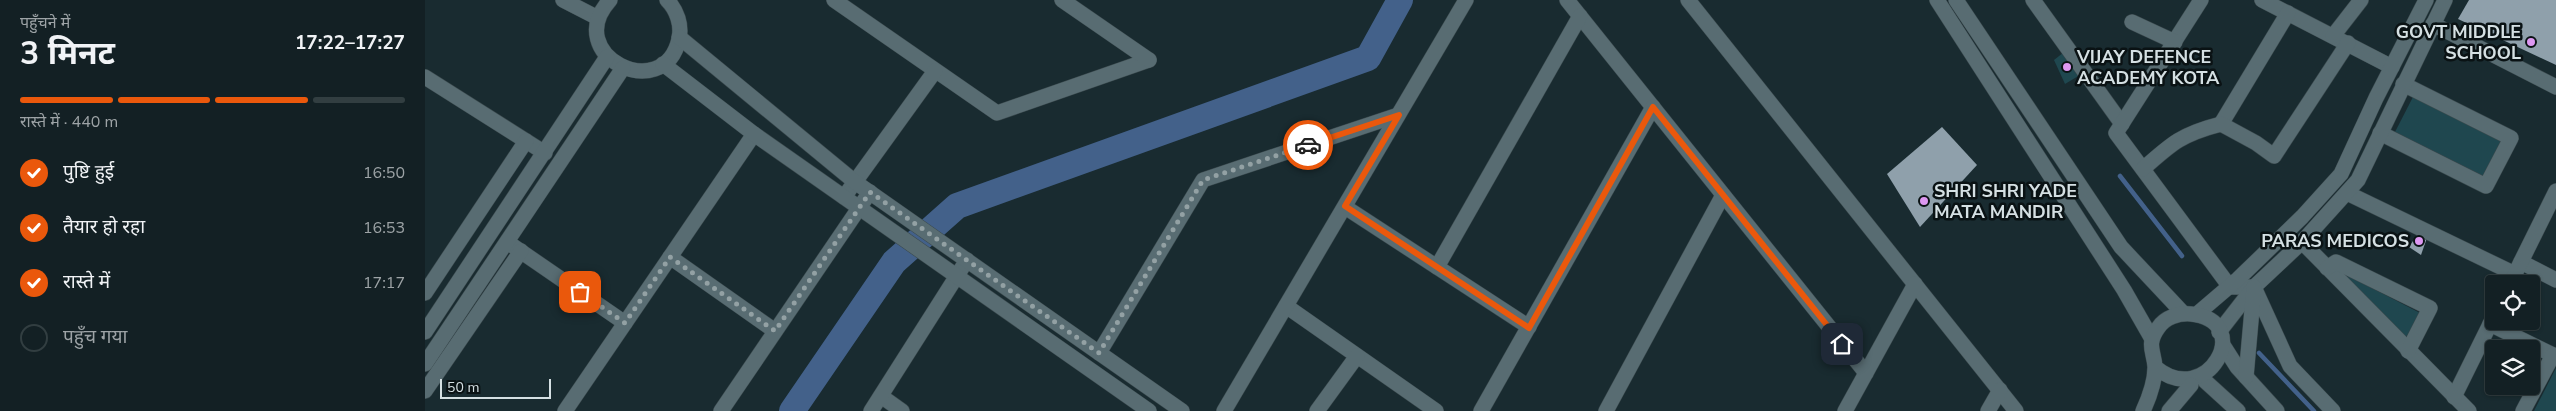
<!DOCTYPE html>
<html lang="hi">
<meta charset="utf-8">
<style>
:root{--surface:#132024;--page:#202d31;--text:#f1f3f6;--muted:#9da3a6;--line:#323e41;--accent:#ea580c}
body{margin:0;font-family:"Nunito Sans","Noto Sans Devanagari",sans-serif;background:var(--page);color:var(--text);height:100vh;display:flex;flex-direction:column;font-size:19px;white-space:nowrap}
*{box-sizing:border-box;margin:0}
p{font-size:16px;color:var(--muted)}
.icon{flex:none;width:28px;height:28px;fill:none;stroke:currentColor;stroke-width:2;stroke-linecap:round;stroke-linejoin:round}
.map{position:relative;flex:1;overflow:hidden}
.panel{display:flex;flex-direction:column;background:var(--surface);width:425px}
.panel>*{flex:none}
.controls{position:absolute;left:2060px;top:275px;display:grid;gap:10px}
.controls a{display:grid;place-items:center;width:55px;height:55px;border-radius:5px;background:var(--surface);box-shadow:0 1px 4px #0004,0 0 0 1px var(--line);font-size:25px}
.scale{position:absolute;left:15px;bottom:12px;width:111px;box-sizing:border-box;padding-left:5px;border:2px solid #d5e0e3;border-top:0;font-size:14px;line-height:18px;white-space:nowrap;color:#d5e0e3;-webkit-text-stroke:4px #0a1214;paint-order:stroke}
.pin{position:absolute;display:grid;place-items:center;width:42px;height:42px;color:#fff;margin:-21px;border-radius:10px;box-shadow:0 2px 8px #0006}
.courier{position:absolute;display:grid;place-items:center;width:50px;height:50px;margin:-25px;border:4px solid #ea580c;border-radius:50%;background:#fff;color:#222;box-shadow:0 1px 6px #0007}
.summary em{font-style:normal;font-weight:700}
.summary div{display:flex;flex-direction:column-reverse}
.summary{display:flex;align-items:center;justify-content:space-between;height:85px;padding:0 20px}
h1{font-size:32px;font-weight:700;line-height:38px}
.bar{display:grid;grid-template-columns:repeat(4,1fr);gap:8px 5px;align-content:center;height:60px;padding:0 20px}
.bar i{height:6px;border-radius:4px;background:var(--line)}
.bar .on{background:var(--accent)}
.bar p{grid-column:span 4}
ol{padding:0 20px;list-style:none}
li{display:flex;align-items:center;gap:15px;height:55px}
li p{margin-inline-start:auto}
li .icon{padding:5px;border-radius:50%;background:var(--accent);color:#fff;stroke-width:4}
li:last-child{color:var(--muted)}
li i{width:28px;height:28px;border:2px solid var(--line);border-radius:50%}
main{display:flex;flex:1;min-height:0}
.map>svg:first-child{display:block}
</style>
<main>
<section class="panel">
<div class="summary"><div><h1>3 मिनट</h1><p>पहुँचने में</p></div><em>17:22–17:27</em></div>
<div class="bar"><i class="on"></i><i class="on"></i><i class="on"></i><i></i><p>रास्ते में · 440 m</p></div>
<ol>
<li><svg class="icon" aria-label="check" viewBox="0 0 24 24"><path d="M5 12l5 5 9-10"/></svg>पुष्टि हुई<p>16:50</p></li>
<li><svg class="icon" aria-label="check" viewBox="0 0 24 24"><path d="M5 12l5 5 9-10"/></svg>तैयार हो रहा<p>16:53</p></li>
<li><svg class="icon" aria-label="check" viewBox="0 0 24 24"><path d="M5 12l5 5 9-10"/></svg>रास्ते में<p>17:17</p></li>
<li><i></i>पहुँच गया</li>
</ol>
</section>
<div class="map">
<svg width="2131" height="411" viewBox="0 0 2131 411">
<rect width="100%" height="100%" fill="#192b30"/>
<g fill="#1f474f">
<path d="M1643,49L1655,75L1640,84L1629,60Z"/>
<path d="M1989,95L2079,139L2060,177L1970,132Z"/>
<path d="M1916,272L1997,314L1981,337Z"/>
<path d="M2131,368V411H2109Z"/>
</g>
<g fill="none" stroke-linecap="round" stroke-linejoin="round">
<g stroke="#43618a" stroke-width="4.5">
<path d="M1695,176L1757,256"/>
<path d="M1834,353L1889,411"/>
</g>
<path stroke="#43618a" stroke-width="26" d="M367,411L469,262L532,206L943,58L975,0"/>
</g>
<g fill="#8fa0ab">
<path d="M2044,0H2131V65L2033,19Z"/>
<path d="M1517,127L1552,165L1495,227L1462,174Z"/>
<path d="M1994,232L2003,235L1996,255L1984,247Z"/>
</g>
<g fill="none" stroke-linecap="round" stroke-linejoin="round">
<g stroke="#3a494d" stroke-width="16">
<g id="minor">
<path d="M409,0L572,113L724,60"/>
<path d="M637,0L724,60"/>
<path d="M1142,0L1441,373"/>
<path d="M1263,0L1591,411"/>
<path d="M1608,0L1697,124"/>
<path d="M1776,0L1691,133L1805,287H1829L1865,366L1908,411"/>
<path d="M1837,0L1967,67"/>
<path d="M1707,22L1750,42"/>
<path d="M2008,24L2131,87"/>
<path d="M1908,36L1936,0"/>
<path d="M0,77L120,153"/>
<path d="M1796,124L1863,13"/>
<path d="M1955,133L2061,186L2086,138L1978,84"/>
<path d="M1718,169C1747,143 1757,134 1796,124L1831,143L1849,156L1923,43"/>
<path d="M1922,193L2090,274"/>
<path d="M419,197L510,71"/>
<path d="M920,207L1104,327"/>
<path d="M1877,242L2044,411"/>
<path d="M88,246L200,323"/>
<path d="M245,257L350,331"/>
<path d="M2096,262L2131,280"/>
<path d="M1012,267L1155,16"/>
<path d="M1902,268L1911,262L2005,308L1983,351"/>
<path d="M2085,284L2131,191"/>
<path d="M0,293L101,141"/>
<path d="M861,306L1011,411"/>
<path d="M2065,324L2128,355"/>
<path d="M674,353L778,180L973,115"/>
<path d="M0,391L96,251"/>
<path d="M456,396L477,411"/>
<path d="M2029,397L2069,316"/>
<path d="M140,411L329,134"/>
<path d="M296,411L445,192"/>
<path d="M446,411L542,260"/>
<path d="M799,411L1041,0"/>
<path d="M892,411L932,356"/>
<path d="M1056,411L1228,107"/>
<path d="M1181,411L1298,195"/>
<path d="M1420,411L1490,284"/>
<path d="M1563,411L1575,390"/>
<path d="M2098,411L2128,355L2131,357"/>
</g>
</g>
<g stroke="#3a494d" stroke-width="16">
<g id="tertiary">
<path d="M138,0L173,18"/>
<path d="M185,0C135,55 239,106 254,39C257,25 252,10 242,0"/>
<path d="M1512,0L1699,290L1727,339"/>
<path d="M1531,0L1696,247L1758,313"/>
<path d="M254,37L430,182L757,411"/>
<path d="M238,64L329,134L724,411"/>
<path d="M1772,314L1813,279L1877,217L1916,174L1951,98L2001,0"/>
<path d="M0,332L182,57"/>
<path d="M1794,332L1829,287L1877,242L1933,180L2020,0"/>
<path d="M1798,345L1812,367L1852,411"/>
<path d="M0,364L198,68"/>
<path d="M1821,377L1829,287"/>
<path d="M1780,381L1813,411"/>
<path d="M1718,411C1724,398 1730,382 1730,367C1729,351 1721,345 1733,328C1740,317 1754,313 1766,314C1832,321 1782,411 1730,367"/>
<path d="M1744,411L1766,385"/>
</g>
</g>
<use href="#minor" stroke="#586c72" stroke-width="15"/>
<use href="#tertiary" stroke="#586c72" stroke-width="15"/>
</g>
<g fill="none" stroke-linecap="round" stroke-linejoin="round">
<path stroke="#93a1a4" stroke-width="5" stroke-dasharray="0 9" d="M155,292L200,323L245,257L350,331L445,192L674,353L778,180L883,145"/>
<path stroke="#ea580c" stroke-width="6" d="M883,145L974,115L920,206L1104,328L1228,107L1417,344"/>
</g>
<g fill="#de98f2" stroke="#0a1214" stroke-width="2">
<circle cx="2106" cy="42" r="5"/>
<circle cx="1642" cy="67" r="5"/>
<circle cx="1499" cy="201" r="5"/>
<circle cx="1994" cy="241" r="5"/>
</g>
<g text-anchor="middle" stroke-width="5" stroke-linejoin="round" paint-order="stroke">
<g font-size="18" font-weight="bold" fill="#d5e0e3" stroke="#0a1214" text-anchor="end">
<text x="2096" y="38">GOVT MIDDLE<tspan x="2096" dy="21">SCHOOL</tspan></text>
<text x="1652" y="63" text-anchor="start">VIJAY DEFENCE<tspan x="1652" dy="21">ACADEMY KOTA</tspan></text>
<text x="1509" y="197" text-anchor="start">SHRI SHRI YADE<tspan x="1509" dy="21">MATA MANDIR</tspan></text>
<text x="1984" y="247">PARAS MEDICOS</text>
</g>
</g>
</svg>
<div class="controls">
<a><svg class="icon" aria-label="locate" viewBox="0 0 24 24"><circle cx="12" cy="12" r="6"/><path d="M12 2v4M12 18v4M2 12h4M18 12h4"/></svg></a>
<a><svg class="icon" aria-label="layers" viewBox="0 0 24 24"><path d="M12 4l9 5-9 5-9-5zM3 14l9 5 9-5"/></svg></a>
</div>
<div class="scale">50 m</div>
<div class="pin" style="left:155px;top:292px;background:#ea580c"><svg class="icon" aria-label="bag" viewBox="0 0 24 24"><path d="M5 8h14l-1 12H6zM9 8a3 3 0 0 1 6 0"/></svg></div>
<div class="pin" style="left:1417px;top:344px;background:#1f2937"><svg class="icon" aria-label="home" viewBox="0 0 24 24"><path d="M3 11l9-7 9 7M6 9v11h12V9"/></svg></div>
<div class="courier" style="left:883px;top:145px"><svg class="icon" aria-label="car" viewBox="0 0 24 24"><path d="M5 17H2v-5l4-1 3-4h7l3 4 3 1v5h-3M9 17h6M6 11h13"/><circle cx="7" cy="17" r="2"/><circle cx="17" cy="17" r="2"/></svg></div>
</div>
</main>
